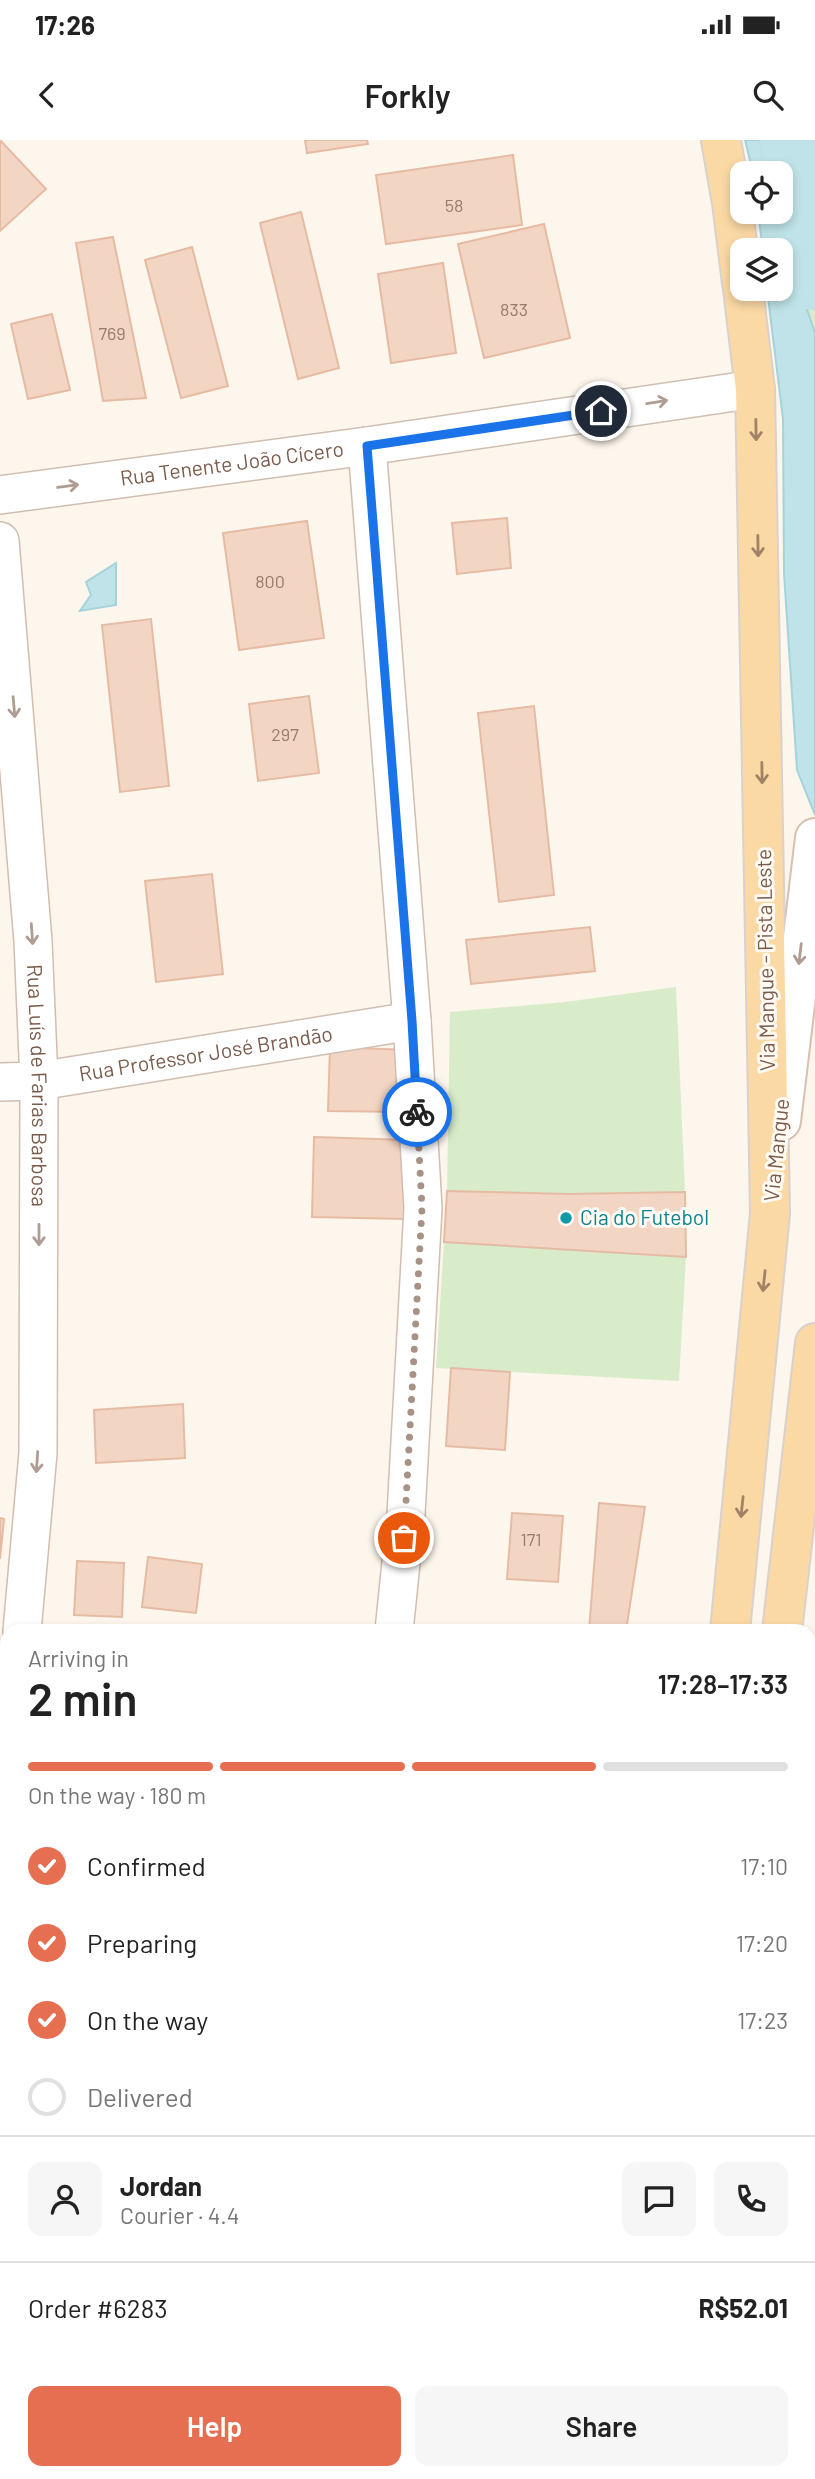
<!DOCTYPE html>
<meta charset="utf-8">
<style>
:root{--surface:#fff;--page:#f6f6f6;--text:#222;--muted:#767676;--line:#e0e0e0;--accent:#e76f51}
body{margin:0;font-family:Barlow,sans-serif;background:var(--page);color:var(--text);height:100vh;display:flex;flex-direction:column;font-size:26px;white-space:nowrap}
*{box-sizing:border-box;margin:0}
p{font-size:23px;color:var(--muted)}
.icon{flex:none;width:38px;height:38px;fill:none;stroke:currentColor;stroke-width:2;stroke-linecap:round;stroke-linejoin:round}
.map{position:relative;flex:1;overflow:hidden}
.drawer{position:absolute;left:0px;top:1484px;width:816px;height:856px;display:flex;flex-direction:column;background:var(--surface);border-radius:21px 21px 0 0;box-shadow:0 4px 10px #0003}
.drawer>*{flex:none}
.tools{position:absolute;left:730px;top:21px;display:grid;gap:14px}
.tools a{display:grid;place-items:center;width:63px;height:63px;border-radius:14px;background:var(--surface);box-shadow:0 4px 10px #0003;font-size:35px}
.pin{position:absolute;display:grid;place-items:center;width:60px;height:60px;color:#fff;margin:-30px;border:4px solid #fff;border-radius:50%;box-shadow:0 2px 7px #0007}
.courier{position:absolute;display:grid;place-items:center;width:70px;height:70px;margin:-35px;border:5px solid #1a73e8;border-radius:50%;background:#fff;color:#222;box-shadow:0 2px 9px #0007}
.overview em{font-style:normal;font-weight:600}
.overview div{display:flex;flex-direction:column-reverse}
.overview{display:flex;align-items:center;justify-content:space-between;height:119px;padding:0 28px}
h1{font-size:46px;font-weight:600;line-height:52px}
.bar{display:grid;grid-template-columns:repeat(4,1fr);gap:10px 7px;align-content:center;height:84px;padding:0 28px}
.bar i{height:9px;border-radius:5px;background:var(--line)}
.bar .selected{background:var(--accent)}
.bar p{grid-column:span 4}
.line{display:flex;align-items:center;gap:18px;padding:0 28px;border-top:2px solid var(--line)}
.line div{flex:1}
.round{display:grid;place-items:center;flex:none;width:74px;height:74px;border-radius:14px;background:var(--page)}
ol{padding:0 28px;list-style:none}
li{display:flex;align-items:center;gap:21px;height:77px}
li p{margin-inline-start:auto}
li .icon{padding:7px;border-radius:50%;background:var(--accent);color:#fff;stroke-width:4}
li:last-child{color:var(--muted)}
li i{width:38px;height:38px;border:4px solid var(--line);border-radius:50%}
.action{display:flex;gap:14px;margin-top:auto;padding:14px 28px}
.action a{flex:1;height:80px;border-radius:14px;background:var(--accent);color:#fff;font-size:28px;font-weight:600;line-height:80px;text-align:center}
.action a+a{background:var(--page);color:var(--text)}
.status{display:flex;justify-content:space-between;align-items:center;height:49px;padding:0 35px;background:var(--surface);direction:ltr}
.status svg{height:19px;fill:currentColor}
header{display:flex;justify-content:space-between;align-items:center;height:91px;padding:0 28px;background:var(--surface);font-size:32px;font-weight:600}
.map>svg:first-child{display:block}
</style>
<div class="status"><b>17:26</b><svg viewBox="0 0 49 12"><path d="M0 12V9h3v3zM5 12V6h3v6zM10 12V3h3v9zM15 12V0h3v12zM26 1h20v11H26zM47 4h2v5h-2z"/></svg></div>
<header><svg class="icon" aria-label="back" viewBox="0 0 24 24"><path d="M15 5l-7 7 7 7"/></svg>Forkly<svg class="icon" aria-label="search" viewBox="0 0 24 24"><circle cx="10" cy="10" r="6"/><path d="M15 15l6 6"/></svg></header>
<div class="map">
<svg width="815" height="2339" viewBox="0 0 815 2339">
<rect width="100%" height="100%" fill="#fdf6ec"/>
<path fill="#f5e8da" d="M0,2104L7,2105V2333H382L376,2339H0Z"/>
<g fill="#d8ecc9">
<path d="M760,0H815V193L774,74V72H780V33H766Z"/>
<path d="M676,847L685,1052L568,1054L447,1051L450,872L565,862Z"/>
<path d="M444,1102L686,1117L679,1241L436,1228Z"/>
<path d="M815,1676V1785C803,1750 809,1713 815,1676Z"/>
<path d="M815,2066V2178L809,2184V2073Z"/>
<path d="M815,2287V2339H762L768,2333H808L809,2293Z"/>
<path d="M230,2333H382L376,2339H230Z"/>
</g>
<g fill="#bfe3e8" stroke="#a5d3da" stroke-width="2">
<path d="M745,0H760L766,33H753Z"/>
<path d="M758,72H774L815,193V675L797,630L784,433L783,279L767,149H780V110H763Z"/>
<path d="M116,423V465L80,471L91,455L86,442Z"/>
<path d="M815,2178V2287L809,2293V2184Z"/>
<path d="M580,2333H768L762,2339H575Z"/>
</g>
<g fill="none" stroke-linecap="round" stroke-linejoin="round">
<path stroke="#bfe3e8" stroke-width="61" d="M790,0L815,140"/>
</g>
<g fill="#f3d5c3" stroke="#e6bba3" stroke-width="2">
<path d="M0,0L46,49L0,91Z"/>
<path d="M305,0H367L368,4L307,13Z"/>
<path d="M513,15L522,85L386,104L376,35Z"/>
<path d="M301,72L339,228L298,239L260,83Z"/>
<path d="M544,84L570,198L484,218L458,104Z"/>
<path d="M113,97L146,258L103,261L76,103Z"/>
<path d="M192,107L228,246L181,258L145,120Z"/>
<path d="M443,123L456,213L391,223L378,134Z"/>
<path d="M52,174L70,250L28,259L11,184Z"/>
<path d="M507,378L511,428L457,434L452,383Z"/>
<path d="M307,381L324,498L239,510L223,393Z"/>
<path d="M151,479L169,646L120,652L102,485Z"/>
<path d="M309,556L319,633L258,641L249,564Z"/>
<path d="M534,566L554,755L499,762L478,573Z"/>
<path d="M212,734L223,834L156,842L145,741Z"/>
<path d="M590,787L595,831L471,844L466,800Z"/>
<path d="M330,907L409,910L407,972L328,971Z"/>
<path d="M314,997L408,1000L406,1079L312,1077Z"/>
<path d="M447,1051L568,1054L685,1052L686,1117L444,1102Z"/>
<path d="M451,1228L510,1232L505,1310L446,1306Z"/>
<path d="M183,1264L185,1318L96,1323L94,1270Z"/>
<path d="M599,1363L645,1367L626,1491H589Z"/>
<path d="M512,1373L563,1376L558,1442L507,1439Z"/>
<path d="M0,1378L4,1379L0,1419Z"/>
<path d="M148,1417L202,1424L196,1473L142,1467Z"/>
<path d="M77,1421L124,1423L122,1477L74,1475Z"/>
<path d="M0,2106L7,2107V2155H0Z"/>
</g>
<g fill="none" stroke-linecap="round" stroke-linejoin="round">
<g stroke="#d1beb0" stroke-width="40">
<g id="minor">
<path d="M367,306L412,881L423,1068L406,1374L394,1491"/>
<path id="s1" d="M0,355L367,306L755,249"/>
<path id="s2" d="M0,401L33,801L39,941L38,1313L22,1491"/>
<path id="s3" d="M0,942L39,941L412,881"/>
<path d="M0,1680L7,1626"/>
<path d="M0,2076L7,2077"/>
</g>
</g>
<g stroke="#d6c0b0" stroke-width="42">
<path id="secondary" d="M781,981L815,698"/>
</g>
<g stroke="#dad1cd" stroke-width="42">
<g id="primary">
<path d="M721,0L732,63L742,143"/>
<path d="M730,1491L770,1073L755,249L743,149"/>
<path d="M782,1491L815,1203"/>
<path d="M456,2339L461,2333"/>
<path d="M536,2339L541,2333"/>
</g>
</g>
<use href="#minor" stroke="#fff" stroke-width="37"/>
<use href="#secondary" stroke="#fff" stroke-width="38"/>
<use href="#primary" stroke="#fbd9a5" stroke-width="38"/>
</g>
<defs><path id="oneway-shaft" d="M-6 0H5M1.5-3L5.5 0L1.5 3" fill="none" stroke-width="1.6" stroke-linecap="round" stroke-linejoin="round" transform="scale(1.75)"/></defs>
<g stroke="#af9d94">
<use href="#oneway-shaft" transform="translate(657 262) rotate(-9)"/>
<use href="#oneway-shaft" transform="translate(68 346) rotate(-8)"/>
<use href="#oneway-shaft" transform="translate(14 567) rotate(85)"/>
<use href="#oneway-shaft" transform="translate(32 794) rotate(86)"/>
<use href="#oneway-shaft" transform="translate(800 814) rotate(97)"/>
<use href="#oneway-shaft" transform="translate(39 1095) rotate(90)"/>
<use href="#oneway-shaft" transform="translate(37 1322) rotate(94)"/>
</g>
<g stroke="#a18267">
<use href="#oneway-shaft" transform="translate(756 290) rotate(89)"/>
<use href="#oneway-shaft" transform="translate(758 406) rotate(89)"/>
<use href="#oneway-shaft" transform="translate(762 633) rotate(89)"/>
<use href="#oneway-shaft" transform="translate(764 1141) rotate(96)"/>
<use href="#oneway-shaft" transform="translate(742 1367) rotate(96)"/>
</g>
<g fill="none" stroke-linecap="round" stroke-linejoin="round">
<path stroke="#a89285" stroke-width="7" stroke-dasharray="0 12.6" d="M404,1398L422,1068L417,972"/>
<path stroke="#1a73e8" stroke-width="9" d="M417,972L412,881L367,306L601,271"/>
</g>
<circle fill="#0f9aa8" stroke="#fffaf3" stroke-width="2.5" cx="566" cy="1078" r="7"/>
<g text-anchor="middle" stroke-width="6" stroke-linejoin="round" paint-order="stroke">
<g font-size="18" fill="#987a6a">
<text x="454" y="72">58</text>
<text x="514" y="176">833</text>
<text x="112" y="200">769</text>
<text x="270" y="448">800</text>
<text x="285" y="601">297</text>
<text x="531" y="1406">171</text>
</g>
<g font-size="21" fill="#7a5c4d" stroke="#fffaf3">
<text dy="7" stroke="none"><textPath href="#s1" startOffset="234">Rua Tenente João Cícero</textPath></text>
<text transform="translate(766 820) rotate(-91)" y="7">Via Mangue - Pista Leste</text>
<text dy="7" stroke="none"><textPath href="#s3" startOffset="208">Rua Professor José Brandão</textPath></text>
<text dy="7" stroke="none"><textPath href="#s2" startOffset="546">Rua Luís de Farias Barbosa</textPath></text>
<text transform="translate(777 1010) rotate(-84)" y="7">Via Mangue</text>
</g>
<g font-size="21" fill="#0d838f" stroke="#fffaf3" text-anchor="start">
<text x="580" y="1085">Cia do Futebol</text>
</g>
</g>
</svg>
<div class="tools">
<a><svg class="icon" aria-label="locate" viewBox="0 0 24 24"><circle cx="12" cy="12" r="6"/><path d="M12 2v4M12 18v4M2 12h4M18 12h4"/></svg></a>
<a><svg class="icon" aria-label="layers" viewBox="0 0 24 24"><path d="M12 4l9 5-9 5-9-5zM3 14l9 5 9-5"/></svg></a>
</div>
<div class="pin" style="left:404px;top:1398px;background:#ea580c"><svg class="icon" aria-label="bag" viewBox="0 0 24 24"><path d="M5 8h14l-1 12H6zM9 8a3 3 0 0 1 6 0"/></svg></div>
<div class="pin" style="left:601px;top:271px;background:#1f2937"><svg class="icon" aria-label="home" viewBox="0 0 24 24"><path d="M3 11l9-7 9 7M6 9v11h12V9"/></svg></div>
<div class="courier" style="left:417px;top:972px"><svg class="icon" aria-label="bike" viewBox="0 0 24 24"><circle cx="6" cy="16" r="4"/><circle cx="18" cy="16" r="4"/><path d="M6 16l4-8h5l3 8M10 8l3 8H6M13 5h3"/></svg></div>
<section class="drawer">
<div class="overview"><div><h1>2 min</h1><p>Arriving in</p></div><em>17:28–17:33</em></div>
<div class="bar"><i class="selected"></i><i class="selected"></i><i class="selected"></i><i></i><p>On the way · 180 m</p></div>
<ol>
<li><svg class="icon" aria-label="check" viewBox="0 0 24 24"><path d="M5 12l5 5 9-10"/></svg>Confirmed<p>17:10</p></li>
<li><svg class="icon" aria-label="check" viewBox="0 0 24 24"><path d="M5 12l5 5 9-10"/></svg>Preparing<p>17:20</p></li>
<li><svg class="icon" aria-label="check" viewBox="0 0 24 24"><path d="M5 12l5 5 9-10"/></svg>On the way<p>17:23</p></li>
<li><i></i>Delivered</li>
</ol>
<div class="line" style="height:126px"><a class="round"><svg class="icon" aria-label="person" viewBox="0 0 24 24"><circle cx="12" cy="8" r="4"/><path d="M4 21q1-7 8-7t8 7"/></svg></a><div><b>Jordan</b><p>Courier · 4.4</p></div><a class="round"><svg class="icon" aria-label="chat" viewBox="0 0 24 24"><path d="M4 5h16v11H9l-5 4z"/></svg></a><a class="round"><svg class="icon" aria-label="phone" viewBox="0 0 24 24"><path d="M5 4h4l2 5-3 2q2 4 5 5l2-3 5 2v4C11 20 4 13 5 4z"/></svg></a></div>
<div class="line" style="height:91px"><div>Order #6283</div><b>R$52.01</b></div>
<div class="action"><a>Help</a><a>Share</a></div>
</section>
</div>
